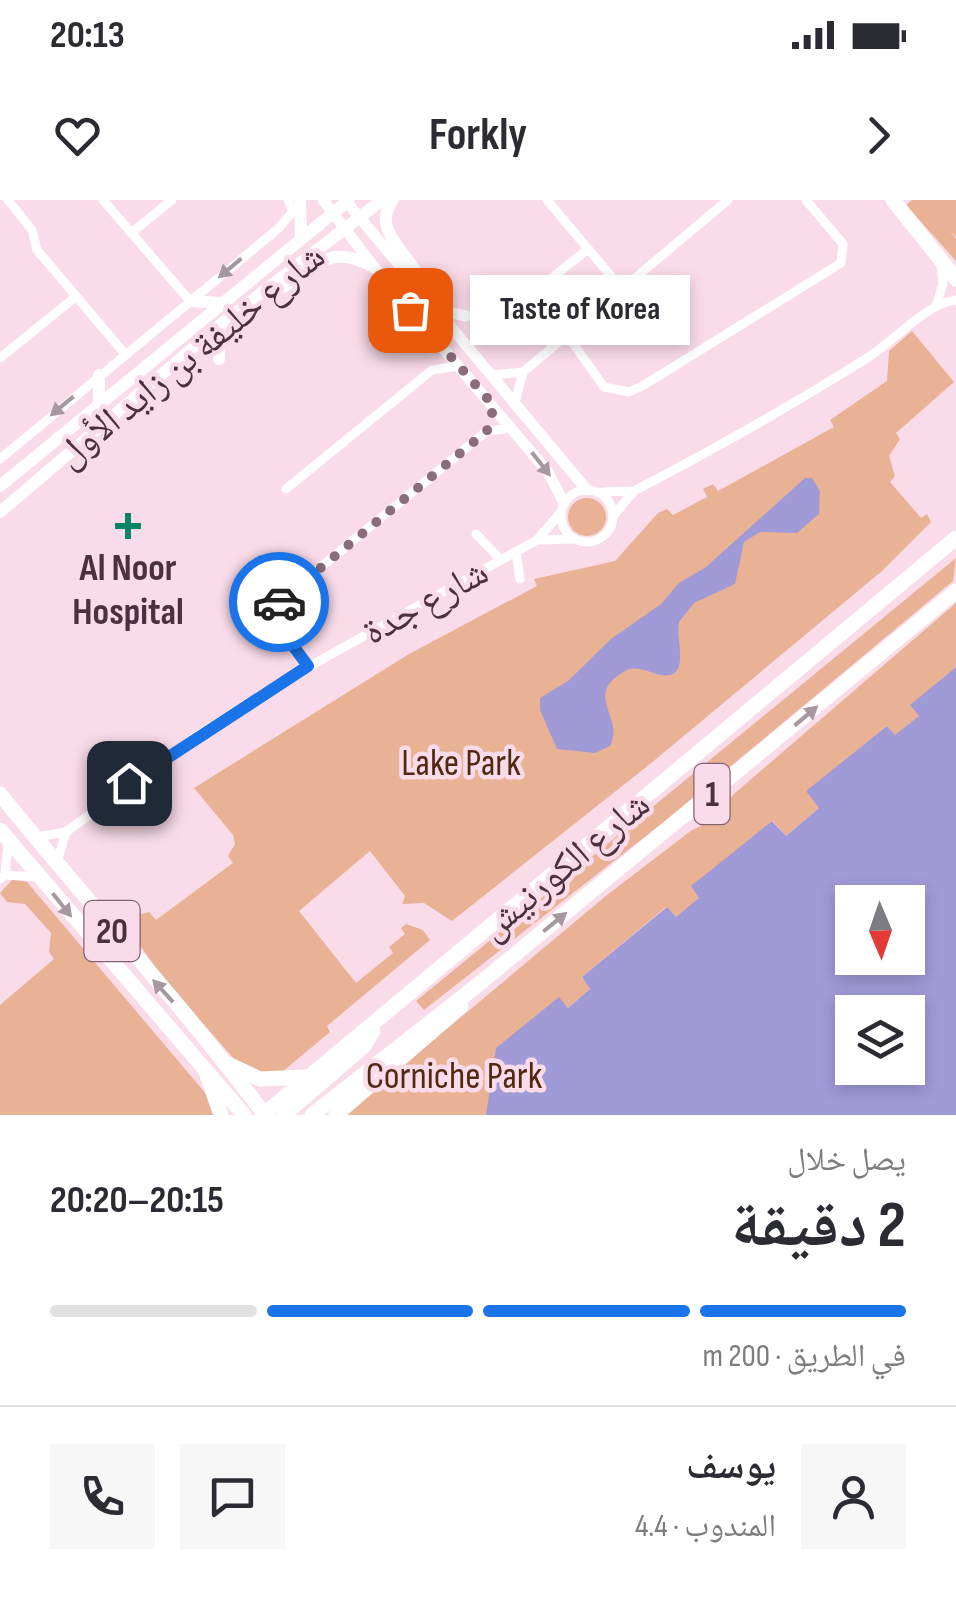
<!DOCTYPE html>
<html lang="ar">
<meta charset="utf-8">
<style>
:root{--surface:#fff;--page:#f7f7f7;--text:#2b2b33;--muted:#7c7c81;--line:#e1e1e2;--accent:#1a73e8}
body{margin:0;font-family:"Sofia Sans Condensed","Noto Naskh Arabic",sans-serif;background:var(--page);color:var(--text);direction:rtl;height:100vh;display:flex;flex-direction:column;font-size:38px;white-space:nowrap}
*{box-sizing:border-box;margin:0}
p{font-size:32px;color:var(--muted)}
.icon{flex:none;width:55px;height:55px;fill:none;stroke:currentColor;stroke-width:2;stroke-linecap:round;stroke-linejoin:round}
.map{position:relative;height:915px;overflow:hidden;direction:ltr}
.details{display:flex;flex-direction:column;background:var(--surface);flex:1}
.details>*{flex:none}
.needle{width:65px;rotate:178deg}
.buttons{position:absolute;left:835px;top:685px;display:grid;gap:20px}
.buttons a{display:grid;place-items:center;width:90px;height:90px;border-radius:0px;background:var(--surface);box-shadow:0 5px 15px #0003;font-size:50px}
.pin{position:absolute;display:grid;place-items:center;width:85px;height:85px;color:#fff;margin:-42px;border-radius:20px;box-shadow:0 5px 15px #0006}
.courier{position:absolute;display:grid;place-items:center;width:100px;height:100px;margin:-50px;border:8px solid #1a73e8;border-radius:50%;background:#fff;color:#222;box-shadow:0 2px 12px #0007}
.bubble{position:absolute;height:70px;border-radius:0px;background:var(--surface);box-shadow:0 5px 15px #0003;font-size:32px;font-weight:700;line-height:70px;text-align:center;direction:rtl}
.overview em{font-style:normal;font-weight:700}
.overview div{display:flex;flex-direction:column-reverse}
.overview{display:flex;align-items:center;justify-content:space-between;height:170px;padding:0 50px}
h1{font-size:65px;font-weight:700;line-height:75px}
.bar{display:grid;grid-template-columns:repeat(4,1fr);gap:15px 10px;align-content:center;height:120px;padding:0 50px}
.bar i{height:12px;border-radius:8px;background:var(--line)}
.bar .on{background:var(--accent)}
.bar p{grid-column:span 4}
.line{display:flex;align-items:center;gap:25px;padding:0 50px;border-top:2px solid var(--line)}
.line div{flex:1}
.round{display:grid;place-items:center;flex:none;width:105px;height:105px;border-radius:0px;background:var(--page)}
.status{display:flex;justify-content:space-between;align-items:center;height:70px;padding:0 50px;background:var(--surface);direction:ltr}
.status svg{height:28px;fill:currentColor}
header{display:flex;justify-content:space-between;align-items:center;height:130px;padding:0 50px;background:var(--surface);font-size:45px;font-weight:700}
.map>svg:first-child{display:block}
</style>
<div class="status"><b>20:13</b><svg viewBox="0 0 49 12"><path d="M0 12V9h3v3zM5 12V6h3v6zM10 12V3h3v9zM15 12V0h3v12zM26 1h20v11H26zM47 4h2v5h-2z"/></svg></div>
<header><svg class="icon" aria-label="forward" viewBox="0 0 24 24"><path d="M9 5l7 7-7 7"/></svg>Forkly<svg class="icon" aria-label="heart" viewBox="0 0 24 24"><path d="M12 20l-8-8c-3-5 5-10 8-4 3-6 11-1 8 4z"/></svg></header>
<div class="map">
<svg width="956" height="915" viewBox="0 0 956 915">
<rect width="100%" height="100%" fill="#fadbe9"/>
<g fill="#eab295">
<path d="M912,0H956V37L950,31L956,39V61L906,5Z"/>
<path d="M912,131L954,182L896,233L900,239L889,256L895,276L890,282L921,318L927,314L931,322L882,371L650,564L452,721L424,703L402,704L405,696L370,651L299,711L356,783L393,753L389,747L405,734L401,728L406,724L423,730L430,740L327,826L330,832L276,877L242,868L164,779L134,737L137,715L149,712L156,720L233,663L228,656L235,644L233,635L194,588L409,454L537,386L534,379L615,361L658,313L667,309L673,315L707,297L703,289L713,284L718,291L834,227L830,220L887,181L889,151Z"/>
<circle cx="587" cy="317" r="19"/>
<path d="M956,358L953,381L665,621L424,810L416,801Z"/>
<path d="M956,403V467L911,505L919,516L895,536L887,526L807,591L820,607L786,636L773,621L692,686L700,698L676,717L666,707L582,777L590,789L568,808L559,798L486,915H344L607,695L692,630L709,622L735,593Z"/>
<path d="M13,679L27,682L212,901L215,915H0V805L54,759L49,752L51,733L25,704L7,702L0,693Z"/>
</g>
<g fill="#a09ad7" fill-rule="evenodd">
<path d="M805,278H812L820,291L819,314L797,333L760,332L744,342L735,384L694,403L679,422C675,438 692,480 661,475C649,473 642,467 629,469C579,494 626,516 610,546L595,553L557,549L540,510V498L568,481L611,439L661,404L679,383L706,367Z"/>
<path d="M956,467V915H486L496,848L559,797L568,808L590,789L582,777L667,707L676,717L699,698L691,686L772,621L786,636L819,608L806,591L887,526L895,535L919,516L910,505ZM852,702H908V758H852ZM852,812H908V868H852Z"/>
</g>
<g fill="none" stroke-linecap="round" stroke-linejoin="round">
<g stroke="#fff" stroke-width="9">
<path d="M8,0L32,30L37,50L125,154"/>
<path d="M103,0L190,101"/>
<path d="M547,0L621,88"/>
<path d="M131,33L172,0"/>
<path d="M936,106L943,84L941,63"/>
<path d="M480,135L588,49"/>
<path d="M568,136L604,187L629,192L644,185L841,63L843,44L806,0"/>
<path d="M0,158L74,98"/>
<path d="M493,175L523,172"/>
<path d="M515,202L523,172L728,0"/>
<path d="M0,259L279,28L293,11L288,0"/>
<path d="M286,289L432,170L458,166"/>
<circle cx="587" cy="316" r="26"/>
<path d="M602,292L634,291"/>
<path d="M614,315L634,291C713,250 791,206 867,158C895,141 923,105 956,100"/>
<path d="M476,334L500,359"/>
<path d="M540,340L574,339"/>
<path d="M516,351L520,379"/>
<path d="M308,466C294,447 266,424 279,401L487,231L512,228"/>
<path d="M37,637L66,632L198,535L283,481L537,340L561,312"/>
<path d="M57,662L66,632"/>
<path d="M5,675L37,677"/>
<path d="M0,679L5,675L8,642"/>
</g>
<g stroke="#fff" stroke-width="11">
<path d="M323,0L374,67L548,272L564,303"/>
<path d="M345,0L587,290"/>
<path d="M438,110L466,116"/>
</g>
<g stroke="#fff" stroke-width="12">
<path d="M300,0L301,37"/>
<path d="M393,0C366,34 423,61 424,93"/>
<path d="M267,93C313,81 319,37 374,67"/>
<path d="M190,101L222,103"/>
<path d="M219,159L220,125"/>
<path d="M99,203V175"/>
<path d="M0,286L349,0"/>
<path d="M0,312L220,125L382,0"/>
</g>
<g stroke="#fff" stroke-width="15">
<path d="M893,0L956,79"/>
<path d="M0,594C87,702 182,804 265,915"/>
<path d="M0,630L244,915"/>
</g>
<g stroke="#fff" stroke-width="15">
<path d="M228,864L260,879L305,877"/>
<path d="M207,875L221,915"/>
<path d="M263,915L956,338"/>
<path d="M284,915L364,846L373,831"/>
<path d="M312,915L479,784L956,391"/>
<path d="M336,915L461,806"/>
</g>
</g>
<defs><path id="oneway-solid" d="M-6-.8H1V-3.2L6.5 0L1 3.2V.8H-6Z" transform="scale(2.5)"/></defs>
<g fill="#a6989e">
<use href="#oneway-solid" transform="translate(230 68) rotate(140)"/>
<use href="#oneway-solid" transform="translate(62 206) rotate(140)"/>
<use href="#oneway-solid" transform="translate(541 264) rotate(52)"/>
<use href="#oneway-solid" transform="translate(806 516) rotate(-40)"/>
<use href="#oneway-solid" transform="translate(62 705) rotate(51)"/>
<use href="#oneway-solid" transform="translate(555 722) rotate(-39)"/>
<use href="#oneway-solid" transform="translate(163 791) rotate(-132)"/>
</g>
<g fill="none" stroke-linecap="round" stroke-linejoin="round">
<path stroke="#8a6c7a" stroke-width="10" stroke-dasharray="0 18" d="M279,402L487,231L494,206L410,110"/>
<path stroke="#1a73e8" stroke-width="12" d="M129,583L308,466L277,424L279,402"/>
</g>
<path fill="#098465" stroke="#fadbe9" stroke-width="4" d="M123 311h10v10h10v10h-10v10h-10v-10h-10v-10h10z"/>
<g text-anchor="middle" stroke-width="9" stroke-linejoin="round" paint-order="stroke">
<g fill="#fadbe9" stroke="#816371" stroke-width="2.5">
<rect x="694.5" y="564" width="35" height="60" rx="8"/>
<rect x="84.5" y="701" width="55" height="60" rx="8"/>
</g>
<g font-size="35" font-weight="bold" fill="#4d303e">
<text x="712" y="606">1</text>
<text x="112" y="743">20</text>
</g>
<g font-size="38" fill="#4d303e" stroke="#fadbe9">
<text transform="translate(190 155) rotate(-39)" y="13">شارع خليفة بن زايد الأول</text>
<text transform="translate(425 401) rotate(-29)" y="13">شارع جدة</text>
<text transform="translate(564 665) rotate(-40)" y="13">شارع الكورنيش</text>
</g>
<g font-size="38" font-weight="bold" fill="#4d303e" stroke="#fadbe9">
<text x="128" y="380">Al Noor<tspan x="128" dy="44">Hospital</tspan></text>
</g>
<g font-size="38" fill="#512810" stroke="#fadbe9">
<text x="461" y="575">Lake Park</text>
<text x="454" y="888">Corniche Park</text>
</g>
</g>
</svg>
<div class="buttons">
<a><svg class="needle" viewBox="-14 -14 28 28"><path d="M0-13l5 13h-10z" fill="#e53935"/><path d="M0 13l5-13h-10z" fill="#7c7c81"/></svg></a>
<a><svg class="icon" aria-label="layers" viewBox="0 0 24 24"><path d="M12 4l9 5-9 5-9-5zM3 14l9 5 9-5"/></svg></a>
</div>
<div class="pin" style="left:410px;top:110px;background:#ea580c"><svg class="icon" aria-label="bag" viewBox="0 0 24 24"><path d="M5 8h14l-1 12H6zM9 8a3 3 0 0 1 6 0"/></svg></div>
<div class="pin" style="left:129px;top:583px;background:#1f2937"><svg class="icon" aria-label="home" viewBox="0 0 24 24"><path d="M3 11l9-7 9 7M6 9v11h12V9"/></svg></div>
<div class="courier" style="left:279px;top:402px"><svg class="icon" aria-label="car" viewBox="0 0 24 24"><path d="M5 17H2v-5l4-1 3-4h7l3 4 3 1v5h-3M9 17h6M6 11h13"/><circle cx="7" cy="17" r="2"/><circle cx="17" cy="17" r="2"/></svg></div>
<div class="bubble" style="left:470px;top:75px;width:220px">Taste of Korea</div>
</div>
<section class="details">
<div class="overview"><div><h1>2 دقيقة</h1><p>يصل خلال</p></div><em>20:15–20:20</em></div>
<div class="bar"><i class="on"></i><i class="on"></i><i class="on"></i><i></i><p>في الطريق · 200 m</p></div>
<div class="line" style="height:180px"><a class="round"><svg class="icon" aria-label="person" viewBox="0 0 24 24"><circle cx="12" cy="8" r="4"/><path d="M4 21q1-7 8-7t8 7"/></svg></a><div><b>يوسف</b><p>المندوب · 4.4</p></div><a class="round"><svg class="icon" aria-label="chat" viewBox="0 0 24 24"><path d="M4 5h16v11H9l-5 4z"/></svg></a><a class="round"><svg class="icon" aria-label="phone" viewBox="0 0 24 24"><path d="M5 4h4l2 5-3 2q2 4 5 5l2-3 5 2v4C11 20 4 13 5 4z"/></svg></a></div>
</section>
